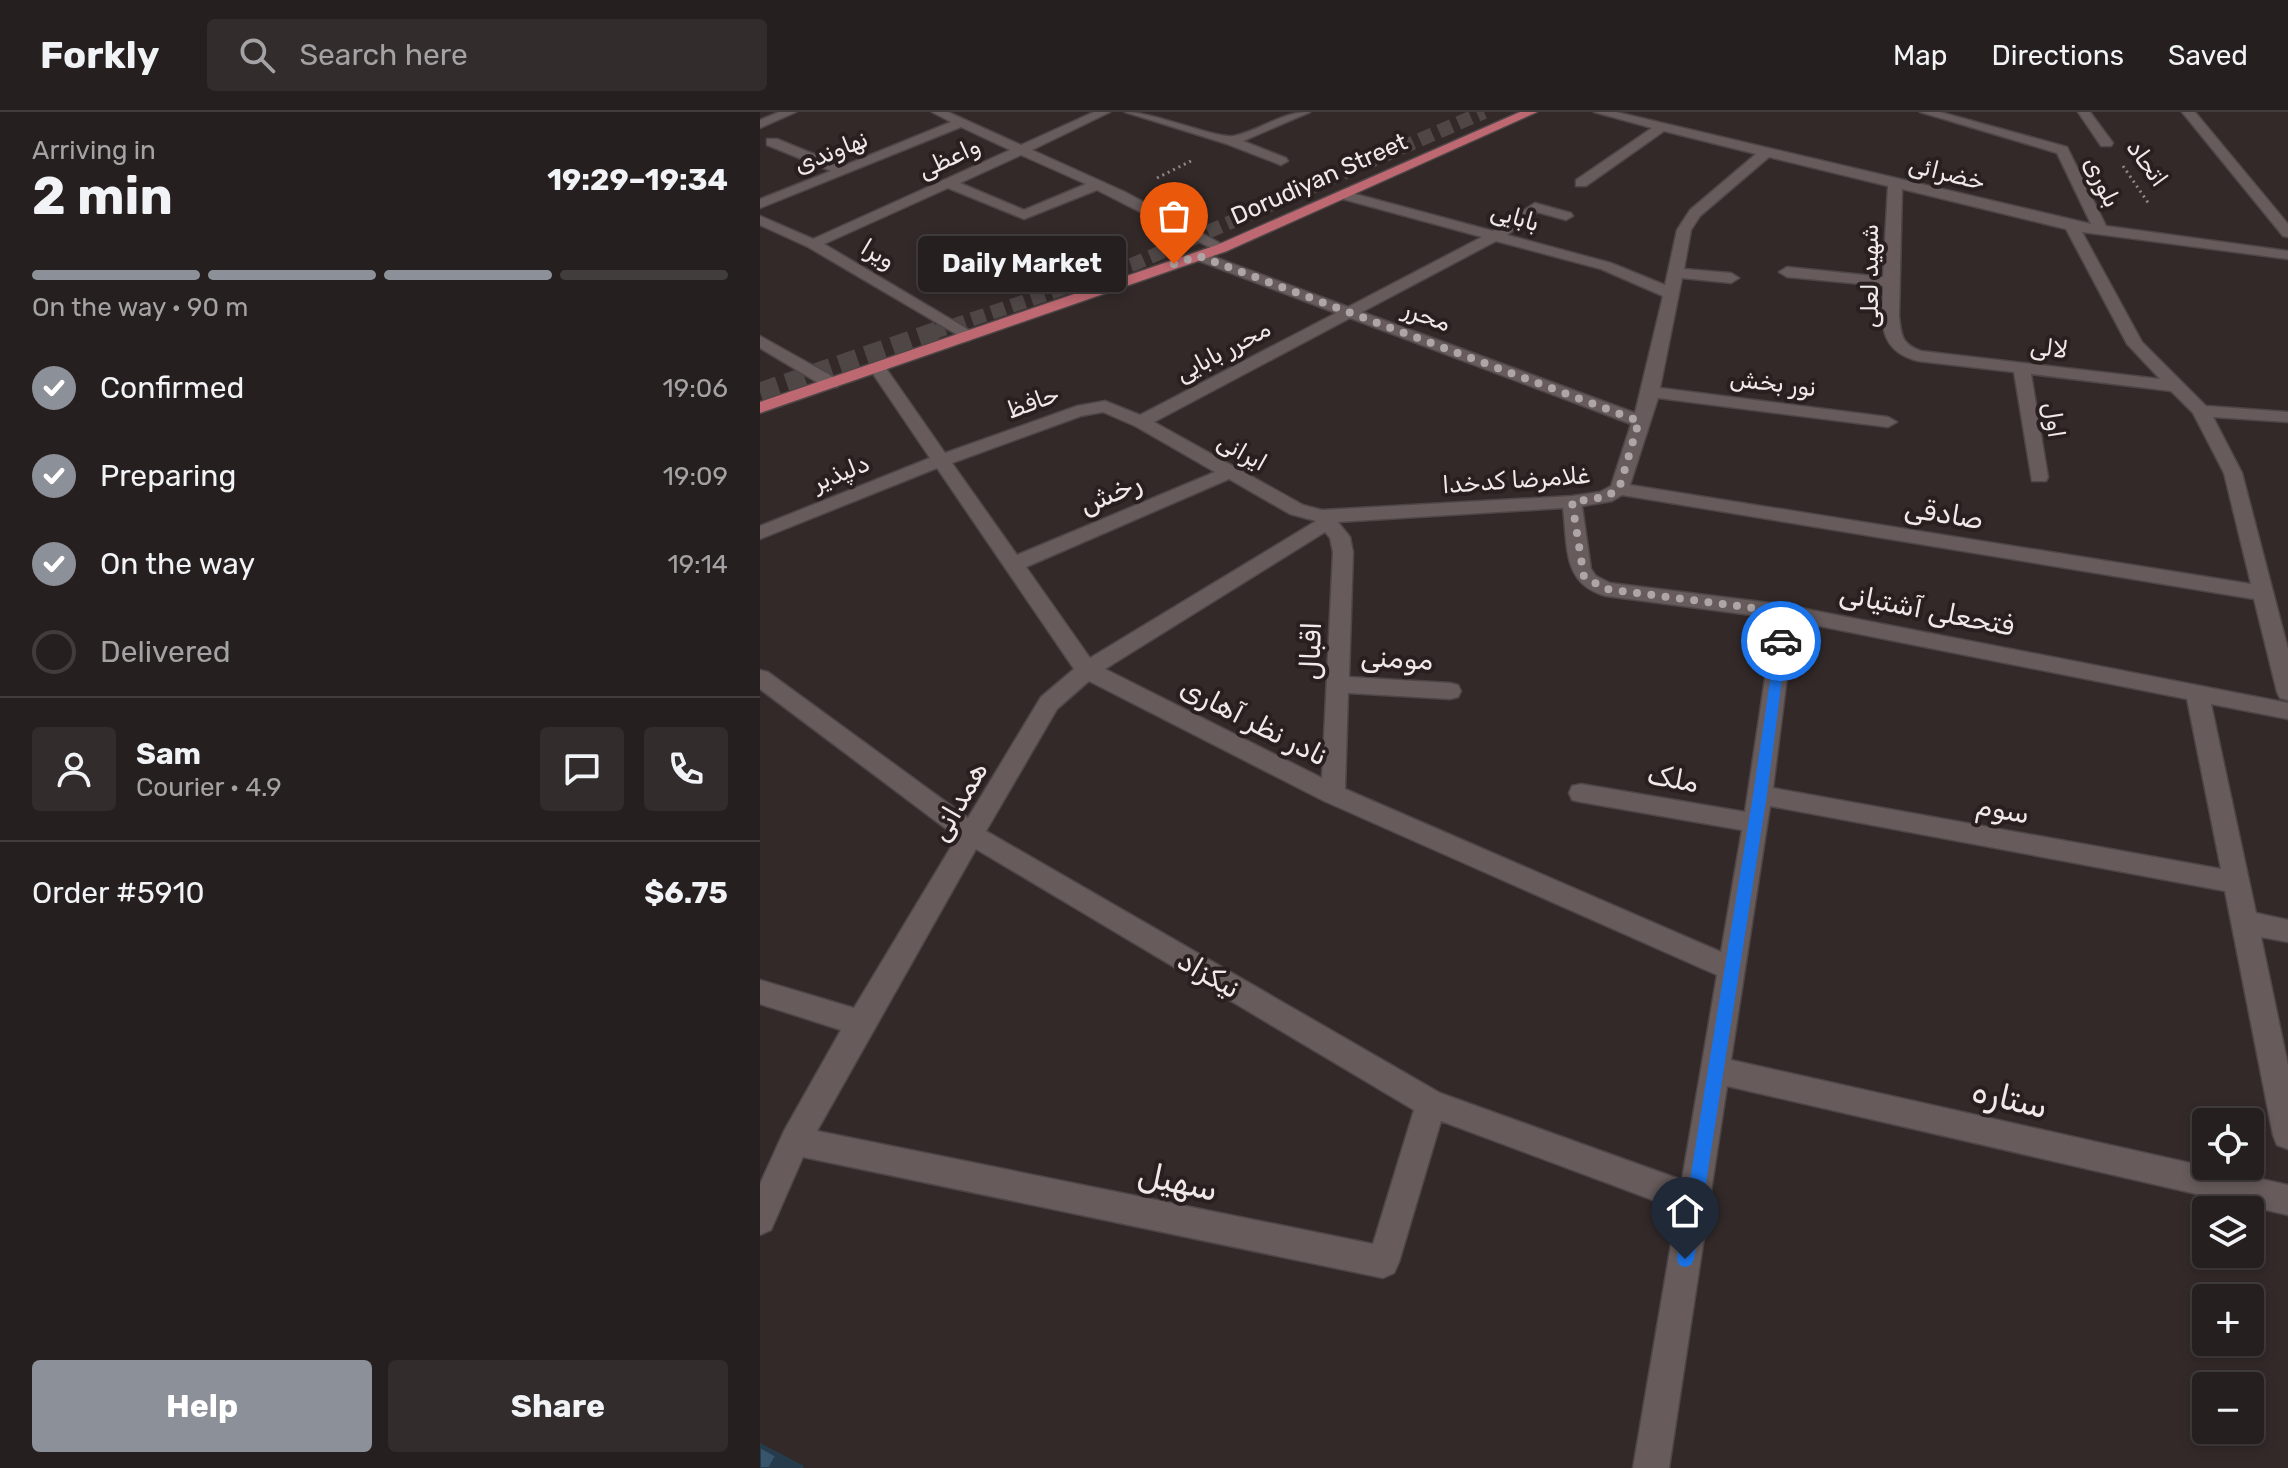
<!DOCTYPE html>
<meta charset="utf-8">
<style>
:root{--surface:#261f1f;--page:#322c2c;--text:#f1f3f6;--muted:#a4a2a4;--line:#423d3d;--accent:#8c9099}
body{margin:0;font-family:Rubik,Cairo,sans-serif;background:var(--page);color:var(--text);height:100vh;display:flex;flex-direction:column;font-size:30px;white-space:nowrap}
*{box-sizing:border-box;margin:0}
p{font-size:26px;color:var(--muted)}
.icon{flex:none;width:44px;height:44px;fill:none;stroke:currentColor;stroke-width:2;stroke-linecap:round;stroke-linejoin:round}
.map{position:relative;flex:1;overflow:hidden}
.sheet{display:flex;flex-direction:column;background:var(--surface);width:760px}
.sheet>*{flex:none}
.controls{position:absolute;left:1432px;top:996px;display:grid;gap:16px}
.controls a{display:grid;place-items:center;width:72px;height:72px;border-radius:8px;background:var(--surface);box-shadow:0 4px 12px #0003,0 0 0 2px var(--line);font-size:40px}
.pin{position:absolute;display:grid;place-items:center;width:68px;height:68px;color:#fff;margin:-82px -34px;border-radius:50% 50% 50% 0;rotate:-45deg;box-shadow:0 0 8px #0007}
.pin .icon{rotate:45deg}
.courier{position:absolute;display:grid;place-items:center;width:80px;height:80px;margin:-40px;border:6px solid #1a73e8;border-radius:50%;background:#fff;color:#222;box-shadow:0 2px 10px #0007}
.bubble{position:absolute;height:56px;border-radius:8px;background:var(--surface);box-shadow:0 4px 12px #0003,0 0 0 2px var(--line);font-size:26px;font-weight:700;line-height:56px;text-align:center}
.headline em{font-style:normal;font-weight:700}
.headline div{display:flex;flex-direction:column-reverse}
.headline{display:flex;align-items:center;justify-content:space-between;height:136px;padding:0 32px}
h1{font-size:52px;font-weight:700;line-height:60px}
.bar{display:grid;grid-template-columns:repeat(4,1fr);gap:12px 8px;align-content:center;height:96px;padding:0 32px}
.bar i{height:10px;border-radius:6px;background:var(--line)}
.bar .on{background:var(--accent)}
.bar p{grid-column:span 4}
.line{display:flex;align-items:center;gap:20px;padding:0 32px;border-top:2px solid var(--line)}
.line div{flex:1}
.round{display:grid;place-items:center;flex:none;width:84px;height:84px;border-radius:8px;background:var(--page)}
ol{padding:0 32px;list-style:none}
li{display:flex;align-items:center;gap:24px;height:88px}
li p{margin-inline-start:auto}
li .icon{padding:8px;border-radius:50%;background:var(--accent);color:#fff;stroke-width:4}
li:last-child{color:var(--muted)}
li i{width:44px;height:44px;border:4px solid var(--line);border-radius:50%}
.primary-button{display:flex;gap:16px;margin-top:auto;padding:16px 32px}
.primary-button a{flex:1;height:92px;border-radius:8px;background:var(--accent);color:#fff;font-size:32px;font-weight:700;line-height:92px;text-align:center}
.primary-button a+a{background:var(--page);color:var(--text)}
header{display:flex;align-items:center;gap:48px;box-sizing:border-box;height:112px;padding:0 40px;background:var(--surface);border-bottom:2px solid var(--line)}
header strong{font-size:38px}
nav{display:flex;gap:44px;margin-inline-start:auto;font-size:28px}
.search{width:560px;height:72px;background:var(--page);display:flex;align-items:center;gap:20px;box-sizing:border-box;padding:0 28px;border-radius:8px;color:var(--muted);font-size:30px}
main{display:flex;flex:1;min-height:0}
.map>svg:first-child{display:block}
</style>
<header>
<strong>Forkly</strong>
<div class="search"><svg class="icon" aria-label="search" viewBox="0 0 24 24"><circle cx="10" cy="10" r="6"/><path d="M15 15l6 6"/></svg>Search here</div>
<nav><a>Map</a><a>Directions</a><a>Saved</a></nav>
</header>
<main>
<section class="sheet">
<div class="headline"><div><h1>2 min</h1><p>Arriving in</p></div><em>19:29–19:34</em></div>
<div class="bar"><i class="on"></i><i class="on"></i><i class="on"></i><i></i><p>On the way · 90 m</p></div>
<ol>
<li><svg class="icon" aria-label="check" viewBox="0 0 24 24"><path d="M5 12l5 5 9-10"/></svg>Confirmed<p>19:06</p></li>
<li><svg class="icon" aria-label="check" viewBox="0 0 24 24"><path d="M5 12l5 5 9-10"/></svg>Preparing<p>19:09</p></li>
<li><svg class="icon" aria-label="check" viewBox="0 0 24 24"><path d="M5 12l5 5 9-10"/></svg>On the way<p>19:14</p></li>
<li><i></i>Delivered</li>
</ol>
<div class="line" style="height:144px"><a class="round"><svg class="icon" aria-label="person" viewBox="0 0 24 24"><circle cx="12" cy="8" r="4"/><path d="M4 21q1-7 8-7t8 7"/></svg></a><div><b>Sam</b><p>Courier · 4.9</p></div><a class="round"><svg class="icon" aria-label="chat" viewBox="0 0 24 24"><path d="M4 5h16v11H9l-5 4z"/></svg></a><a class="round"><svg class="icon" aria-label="phone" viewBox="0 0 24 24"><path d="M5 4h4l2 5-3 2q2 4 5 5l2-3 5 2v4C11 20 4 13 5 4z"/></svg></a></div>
<div class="line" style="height:104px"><div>Order #5910</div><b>$6.75</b></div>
<div class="primary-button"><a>Help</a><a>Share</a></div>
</section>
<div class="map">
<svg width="1528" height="1356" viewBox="0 0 1528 1356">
<rect width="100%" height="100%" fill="#332929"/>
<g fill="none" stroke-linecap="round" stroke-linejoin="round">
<path stroke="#4f4646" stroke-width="14" stroke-dasharray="14 7" stroke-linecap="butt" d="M172,221L374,152L724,0"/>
<path stroke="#4f4646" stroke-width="19" stroke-dasharray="19 9" stroke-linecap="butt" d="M0,280L177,219"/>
<g stroke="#4d4546" stroke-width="3">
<g id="minor">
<path d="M19,0H36L0,16V8Z"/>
<path d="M172,0H188L261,33L334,0H350L272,38L365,80L469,136L467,139H457L337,78L264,107L188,76L64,132L214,221L216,224L208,229L48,135L0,113V104L53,127L250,38L201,15L0,96V87L71,59L7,33V27H17L83,54L191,10ZM261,43L326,72L264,98L200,71Z"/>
<path d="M365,0C394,0 456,27 474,24C501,18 521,0 550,0L483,29L526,46L528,49L521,53L467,32Z"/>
<path d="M834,0H856L1331,112L1297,41L1160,0H1180L1307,35L1346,114L1528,139V147L1322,120L1382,230L1446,294L1528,300V310L1453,305L1482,361L1528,537V588L1520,586L1517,580L1494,487L862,383L852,389L822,394L831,457L836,464L850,471L1025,493L1528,591V607L1451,592L1496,801L1528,808V830L1501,825L1528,953V1037L1517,1033L1513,1023L1465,779L1010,694L971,948L1528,1073V1103L967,974L909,1356H873L917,1097L681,1009L639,1150L634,1161L623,1166L43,1045L11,1118L0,1123V1072L24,1019L81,918L0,892V868L94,896L197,725L0,577V558L8,560L208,706L281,585L314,557L177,356L0,427V414L170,346L109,256L111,252H123L185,341L317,294L345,289L380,303L576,201L434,147V141H444L588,195L722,125L579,86V80L584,79L733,119L775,91L811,101L813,104L806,108L777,100L747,123L851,151L905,173L917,118L930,98L996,42L904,19L826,74H816V68L892,16ZM1009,45L1128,74L1123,165L1027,155L1019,160L1027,165L1123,174C1122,210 1117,238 1158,249L1254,260L1272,369H1286L1288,365L1271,262L1411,279L1433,301L1464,361L1491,472L870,373L898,286L1128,315L1137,310L1128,305L900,276L922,166L971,171L979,166L971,161L924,157L931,118L940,104ZM1142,77L1306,117L1367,232L1400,267L1161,239C1142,232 1141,224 1139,204ZM736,129L841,157L903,184L875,301L602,200ZM590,206L871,312L851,374L840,380L812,384L562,398L543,393L394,310ZM343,300L375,314L455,360L257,443L192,351L321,304ZM469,367L530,402L556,409L330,546L266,455ZM803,396C808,435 802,472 846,484L1014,506L985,700L821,672L812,674L809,681L812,688L821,690L982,718L961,840L585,677L588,581L690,587L698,585L701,579L698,573L690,571L589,565L593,440L590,425L578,410ZM565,420L570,426L573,440L562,666L345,557ZM1034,509L1427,587L1461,757L1013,676ZM329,569L564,689L957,863L922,1068L680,981L226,719L297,597ZM216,737L654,998L613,1132L57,1019Z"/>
<path d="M1318,0H1330L1353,31L1351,34H1341Z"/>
<path d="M1422,0H1435L1528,112V125L1523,124Z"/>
<path d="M0,224L77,267L80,271L77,275H65L0,236Z"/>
</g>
</g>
<g stroke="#4d4546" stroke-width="3">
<path id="major" d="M760,0H777L467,139L0,301V290L457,133Z"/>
</g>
<g stroke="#8f8787" stroke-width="3" stroke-dasharray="2 4" stroke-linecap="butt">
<path d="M1363,54L1389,92"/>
<path d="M397,66L431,49"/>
</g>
<use href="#minor" fill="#675b5b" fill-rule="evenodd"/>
<use href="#major" fill="#be6871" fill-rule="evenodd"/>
</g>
<path fill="#263c4c" d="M0,1331L44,1354L43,1356H9L0,1335Z"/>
<path fill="#37556c" stroke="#263c4c" stroke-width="2" d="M0,1335L16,1344L9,1356H0Z"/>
<path fill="#1a73e8" d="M1021,525L1027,529L1007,683L934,1147L931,1153L925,1155L919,1153L917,1147L993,683L1016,529Z"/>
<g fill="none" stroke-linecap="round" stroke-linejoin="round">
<path stroke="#aea6a6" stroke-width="8" stroke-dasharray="0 14.4" d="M414,152L439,144L879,309L859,377L845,385L812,390L824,465L846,477L1025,500L1021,529"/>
</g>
<g text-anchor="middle" stroke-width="8" stroke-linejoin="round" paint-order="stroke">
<g font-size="24" fill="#f0e9e9" stroke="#291f1f">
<text transform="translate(71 40) rotate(-22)" y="8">نهاوندی</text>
<text transform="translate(189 46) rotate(-25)" y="8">واعظی</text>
<text transform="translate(1387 51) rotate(54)" y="8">اتحاد</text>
<text transform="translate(1187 61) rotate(14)" y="8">خضرائی</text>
<text transform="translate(559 67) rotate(-24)" y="8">Dorudiyan Street</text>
<text transform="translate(1342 70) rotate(64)" y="8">بلوری</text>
<text transform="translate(755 105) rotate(16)" y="8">بابایی</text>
<text transform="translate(118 142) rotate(31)" y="8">ویرا</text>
<text transform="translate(1110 164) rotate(-90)" y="8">شهید لعلی</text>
<text transform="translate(667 204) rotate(20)" y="8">محرر</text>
<text transform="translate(1289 236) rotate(6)" y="8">لالی</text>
<text transform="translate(463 239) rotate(-28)" y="8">محرر بابایی</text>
<text transform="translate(1013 271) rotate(7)" y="8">نور بخش</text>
<text transform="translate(273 290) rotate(-20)" y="8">حافظ</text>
<text transform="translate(1294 308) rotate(81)" y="8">اول</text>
<text transform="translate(482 340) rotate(29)" y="8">ایرانی</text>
<text transform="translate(81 361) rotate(-22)" y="8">دلپذیر</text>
<text transform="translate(756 368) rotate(-4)" y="8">غلامرضا کدخدا</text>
</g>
<g font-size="28" fill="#f0e9e9" stroke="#291f1f">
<text transform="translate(350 381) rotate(-23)" y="10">رخش</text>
<text transform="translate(1184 401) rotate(9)" y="10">صادقی</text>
<text transform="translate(1167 497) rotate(11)" y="10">فتحعلی آشتیانی</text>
<text transform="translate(550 539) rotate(-88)" y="10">اقبال</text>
<text transform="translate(637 546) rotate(3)" y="10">مومنی</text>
<text transform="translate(494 609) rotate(27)" y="10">نادر نظر آهاری</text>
<text transform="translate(913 666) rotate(10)" y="10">ملک</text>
<text transform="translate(198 689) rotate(-60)" y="10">همدانی</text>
<text transform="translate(1243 697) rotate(10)" y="10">سوم</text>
<text transform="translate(449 862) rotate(30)" y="10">نیکزاد</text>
</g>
<g font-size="34" fill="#f0e9e9" stroke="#291f1f">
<text transform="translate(1250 986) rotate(13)" y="12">ستاره</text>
<text transform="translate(418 1069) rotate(12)" y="12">سهیل</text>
</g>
</g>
</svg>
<div class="controls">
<a><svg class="icon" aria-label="locate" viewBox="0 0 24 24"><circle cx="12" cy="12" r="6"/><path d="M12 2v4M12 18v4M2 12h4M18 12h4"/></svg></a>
<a><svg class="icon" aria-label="layers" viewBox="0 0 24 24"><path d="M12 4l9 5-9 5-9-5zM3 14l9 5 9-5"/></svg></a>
<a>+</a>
<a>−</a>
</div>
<div class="pin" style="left:414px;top:152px;background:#ea580c"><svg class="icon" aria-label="bag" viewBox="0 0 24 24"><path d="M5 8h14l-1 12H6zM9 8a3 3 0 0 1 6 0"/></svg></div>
<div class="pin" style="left:925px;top:1147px;background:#1f2937"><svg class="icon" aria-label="home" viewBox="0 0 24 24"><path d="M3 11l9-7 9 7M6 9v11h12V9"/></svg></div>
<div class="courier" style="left:1021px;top:529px"><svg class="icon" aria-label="car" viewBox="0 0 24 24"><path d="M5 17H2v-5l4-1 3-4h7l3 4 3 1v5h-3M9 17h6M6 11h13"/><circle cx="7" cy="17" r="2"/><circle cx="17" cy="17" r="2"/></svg></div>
<div class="bubble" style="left:158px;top:124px;width:208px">Daily Market</div>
</div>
</main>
